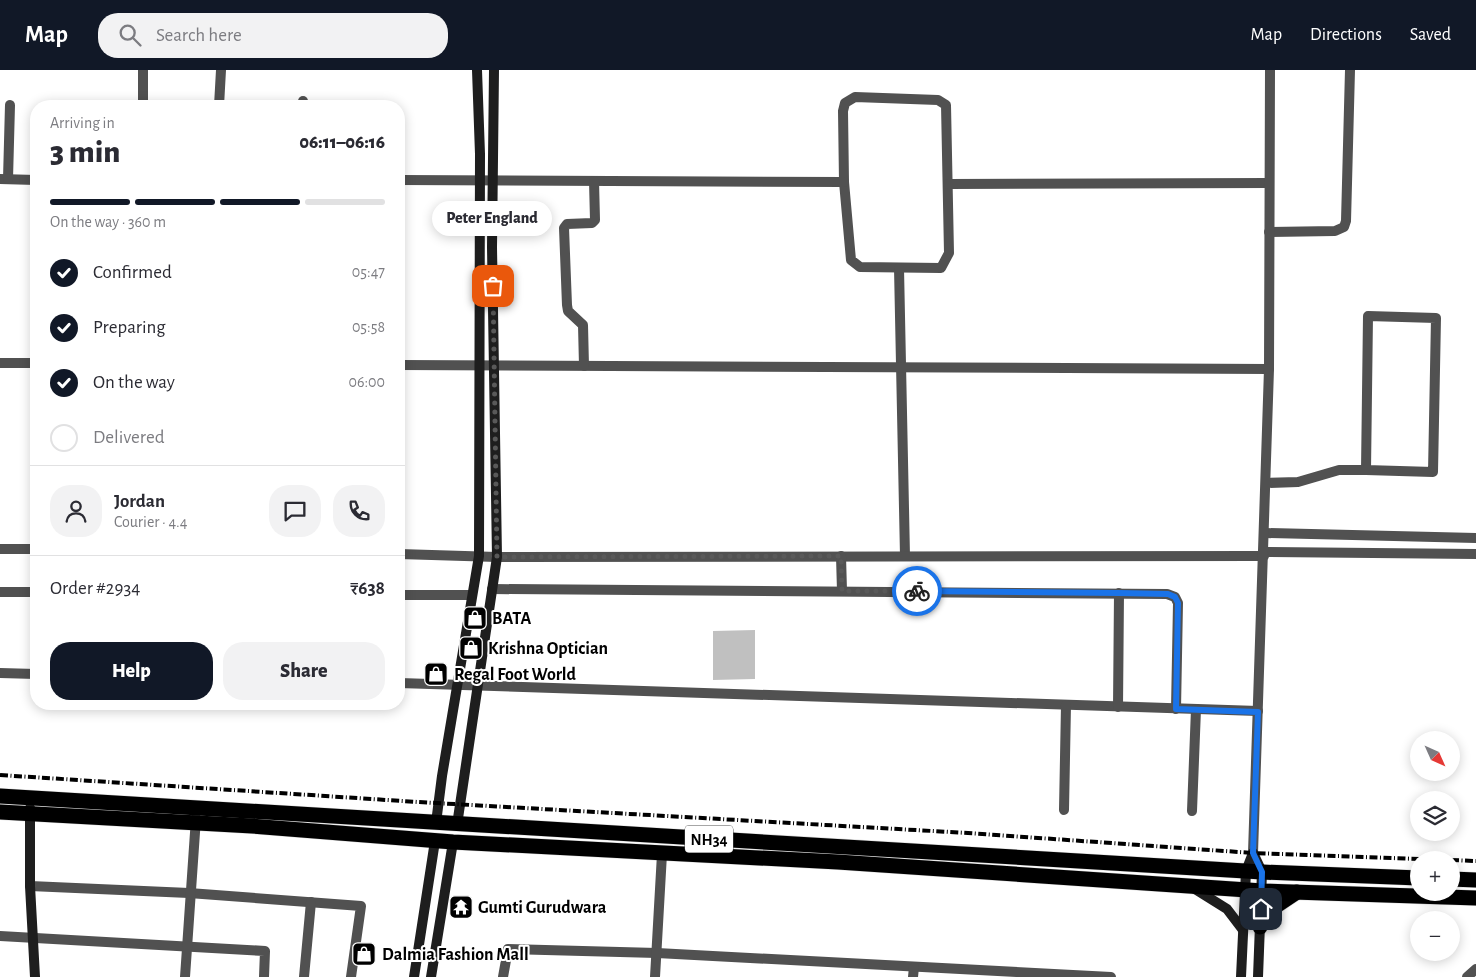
<!DOCTYPE html>
<meta charset="utf-8">
<style>
:root{--surface:#fff;--page:#f2f2f3;--text:#2b2b33;--muted:#7c7c81;--line:#e1e1e2;--accent:#111827}
body{margin:0;font-family:"Alegreya Sans",sans-serif;background:var(--page);color:var(--text);height:100vh;display:flex;flex-direction:column;font-size:19px;white-space:nowrap}
*{box-sizing:border-box;margin:0}
p{font-size:16px;color:var(--muted)}
.icon{flex:none;width:28px;height:28px;fill:none;stroke:currentColor;stroke-width:2;stroke-linecap:round;stroke-linejoin:round}
.map{position:relative;flex:1;overflow:hidden}
.side{position:absolute;left:30px;top:30px;width:375px;height:610px;display:flex;flex-direction:column;background:var(--surface);border-radius:20px;box-shadow:0 2px 12px #0003}
.side>*{flex:none}
.needle{width:32px;rotate:135deg}
.fabs{position:absolute;left:1410px;top:661px;display:grid;gap:10px}
.fabs a{display:grid;place-items:center;width:50px;height:50px;border-radius:50%;background:var(--surface);box-shadow:0 2px 12px #0003;font-size:25px}
.pin{position:absolute;display:grid;place-items:center;width:42px;height:42px;color:#fff;margin:-21px;border-radius:10px;box-shadow:0 2px 8px #0006}
.courier{position:absolute;display:grid;place-items:center;width:50px;height:50px;margin:-25px;border:4px solid #1a73e8;border-radius:50%;background:#fff;color:#222;box-shadow:0 1px 6px #0007}
.bubble{position:absolute;height:35px;border-radius:18px;background:var(--surface);box-shadow:0 2px 12px #0003;font-size:16px;font-weight:800;line-height:35px;text-align:center}
.headline em{font-style:normal;font-weight:800}
.headline div{display:flex;flex-direction:column-reverse}
.headline{display:flex;align-items:center;justify-content:space-between;height:85px;padding:0 20px}
h1{font-size:32px;font-weight:800;line-height:38px}
.bar{display:grid;grid-template-columns:repeat(4,1fr);gap:8px 5px;align-content:center;height:60px;padding:0 20px}
.bar i{height:6px;border-radius:4px;background:var(--line)}
.bar .current{background:var(--accent)}
.bar p{grid-column:span 4}
.line{display:flex;align-items:center;gap:12px;padding:0 20px;border-top:1px solid var(--line)}
.line div{flex:1}
.round{display:grid;place-items:center;flex:none;width:52px;height:52px;border-radius:20px;background:var(--page)}
ol{padding:0 20px;list-style:none}
li{display:flex;align-items:center;gap:15px;height:55px}
li p{margin-inline-start:auto}
li .icon{padding:5px;border-radius:50%;background:var(--accent);color:#fff;stroke-width:4}
li:last-child{color:var(--muted)}
li i{width:28px;height:28px;border:2px solid var(--line);border-radius:50%}
.cta{display:flex;gap:10px;margin-top:auto;padding:10px 20px}
.cta a{flex:1;height:58px;border-radius:20px;background:var(--accent);color:#fff;font-size:20px;font-weight:800;line-height:58px;text-align:center}
.cta a+a{background:var(--page);color:var(--text)}
header{display:flex;align-items:center;gap:30px;box-sizing:border-box;height:70px;padding:0 25px;background:var(--accent);color:#fff}
header strong{font-size:24px}
nav{display:flex;gap:28px;margin-inline-start:auto;font-size:18px}
.search{width:350px;height:45px;background:var(--page);display:flex;align-items:center;gap:12px;box-sizing:border-box;padding:0 18px;border-radius:20px;color:var(--muted);font-size:19px}
.map>svg:first-child{display:block}
</style>
<header>
<strong>Map</strong>
<div class="search"><svg class="icon" aria-label="search" viewBox="0 0 24 24"><circle cx="10" cy="10" r="6"/><path d="M15 15l6 6"/></svg>Search here</div>
<nav><a>Map</a><a>Directions</a><a>Saved</a></nav>
</header>
<div class="map">
<svg width="1476" height="907" viewBox="0 0 1476 907">
<rect width="100%" height="100%" fill="#fff"/>
<path fill="#c0c0c0" d="M755,560V609L713,610V561Z"/>
<g fill="none" stroke-linecap="round" stroke-linejoin="round">
<g stroke="#dbdbdb" stroke-width="16">
<g id="highway">
<path d="M0,726L1262,802L1419,808"/>
<path d="M0,742L252,756L453,772L838,792L1262,821L1476,828"/>
<path d="M1451,809L1476,810"/>
<path d="M1260,857L1267,842L1297,822"/>
</g>
</g>
<g stroke="#515151" stroke-width="10">
<path d="M855,27L938,30L946,35L949,183L941,198L860,197L851,190L844,112L843,41L845,33Z"/>
<path d="M143,36V0"/>
<path d="M219,36L221,0"/>
<path d="M303,36V31"/>
<path d="M0,109L36,110"/>
<path d="M8,109L10,35"/>
<path d="M399,110L844,112"/>
<path d="M948,114L1269,113"/>
<path d="M1269,162L1335,161L1344,157L1346,151L1350,0"/>
<path d="M899,198L905,486"/>
<path d="M0,293H36"/>
<path d="M399,295L1269,299"/>
<path d="M584,296L583,255L568,241L567,235L564,158L567,154L592,153L595,150L594,111"/>
<path d="M1266,413L1298,412L1339,400H1366L1368,246L1436,248L1433,402L1366,400"/>
<path d="M1265,463L1476,468"/>
<path d="M0,479H36"/>
<path d="M1264,482L1476,484"/>
<path d="M399,484L497,487L1264,486"/>
<path d="M841,486L842,521"/>
<path d="M492,519L1167,524L1175,527L1178,533L1176,639"/>
<path d="M0,522H36"/>
<path d="M399,525H472"/>
<path d="M0,603L36,604"/>
<path d="M399,613L1258,641"/>
<path d="M1118,637L1119,523"/>
<path d="M1064,740L1066,635"/>
<path d="M1192,741L1196,639"/>
<path d="M1253,783L1269,299L1270,0"/>
<path d="M30,816L189,823L361,836L351,907"/>
<path d="M0,866L265,881L264,907"/>
<path d="M185,907L196,748"/>
<path d="M304,907L311,832"/>
<path d="M503,907L508,879L657,883L1111,907"/>
<path d="M655,907L662,784"/>
<path d="M913,907L914,897"/>
<path d="M1467,907L1476,899"/>
</g>
<g stroke="#1e1e1e" stroke-width="10">
<path d="M30,738V816L35,907"/>
<path d="M436,753L442,706L479,486L480,84L477,0"/>
<path d="M457,755L497,487L492,177L494,0"/>
<path d="M1253,783L1262,802L1258,907"/>
<path d="M1195,819L1227,839L1243,860"/>
<path d="M414,907L435,771"/>
<path d="M431,907L453,772"/>
<path d="M1241,907L1246,801L1253,783"/>
</g>
<use href="#highway" stroke="#000" stroke-width="15"/>
<g stroke="#000" stroke-width="4" stroke-dasharray="8 2.5 1 2.5" stroke-linecap="butt">
<path d="M0,705L418,732L968,763L1253,783L1446,790"/>
<path d="M1451,790L1476,791"/>
</g>
</g>
<g fill="none" stroke-linecap="round" stroke-linejoin="round">
<path stroke="#595959" stroke-width="5" stroke-dasharray="0 9" d="M493,216L497,487L841,486L842,521H917"/>
<path stroke="#1a73e8" stroke-width="6" d="M917,521L1119,523L1168,524L1175,527L1178,533L1176,639L1258,642L1253,783L1262,802L1261,839"/>
</g>
<defs>
<g id="shop-square" transform="scale(1.25)"><rect x="-9" y="-9" width="18" height="18" rx="4" fill="#000" stroke="#fff"/><path d="M-5-2.5h2.3a2.7 3.5 0 0 1 5.4 0H5L5.5 6h-11ZM-1.5-2.5h3a1.5 2.3 0 0 0-3 0Z" fill="#fff"/></g>
<g id="temple-square" transform="scale(1.25)"><rect x="-9" y="-9" width="18" height="18" rx="4" fill="#000" stroke="#fff"/><path d="M0-6L5-2H3V0L6.5 2.5H4V6H1.5V3h-3V6H-4V2.5H-6.5L-3 0V-2H-5Z" fill="#fff"/></g>
</defs>
<g fill-rule="evenodd">
<use href="#shop-square" x="475" y="548"/>
<use href="#shop-square" x="471" y="578"/>
<use href="#shop-square" x="436" y="604"/>
<use href="#temple-square" x="461" y="837"/>
<use href="#shop-square" x="364" y="884"/>
</g>
<g text-anchor="middle" stroke-width="4" stroke-linejoin="round" paint-order="stroke">
<rect fill="#fff" stroke="#4c4c4c" stroke-width="1" x="685" y="755.5" width="48" height="27" rx="4"/>
<g font-size="16" font-weight="bold" fill="#000">
<text x="709" y="775">NH34</text>
</g>
<g font-size="18" font-weight="bold" fill="#000" stroke="#fff" text-anchor="start">
<text x="492" y="554">BATA</text>
<text x="488" y="584">Krishna Optician</text>
<text x="454" y="610">Regal Foot World</text>
<text x="478" y="843">Gumti Gurudwara</text>
<text x="382" y="890">Dalmia Fashion Mall</text>
</g>
</g>
</svg>
<div class="fabs">
<a><svg class="needle" viewBox="-14 -14 28 28"><path d="M0-13l5 13h-10z" fill="#e53935"/><path d="M0 13l5-13h-10z" fill="#7c7c81"/></svg></a>
<a><svg class="icon" aria-label="layers" viewBox="0 0 24 24"><path d="M12 4l9 5-9 5-9-5zM3 14l9 5 9-5"/></svg></a>
<a>+</a>
<a>−</a>
</div>
<div class="pin" style="left:493px;top:216px;background:#ea580c"><svg class="icon" aria-label="bag" viewBox="0 0 24 24"><path d="M5 8h14l-1 12H6zM9 8a3 3 0 0 1 6 0"/></svg></div>
<div class="pin" style="left:1261px;top:839px;background:#1f2937"><svg class="icon" aria-label="home" viewBox="0 0 24 24"><path d="M3 11l9-7 9 7M6 9v11h12V9"/></svg></div>
<div class="courier" style="left:917px;top:521px"><svg class="icon" aria-label="bike" viewBox="0 0 24 24"><circle cx="6" cy="16" r="4"/><circle cx="18" cy="16" r="4"/><path d="M6 16l4-8h5l3 8M10 8l3 8H6M13 5h3"/></svg></div>
<div class="bubble" style="left:432px;top:131px;width:120px">Peter England</div>
<section class="side">
<div class="headline"><div><h1>3 min</h1><p>Arriving in</p></div><em>06:11–06:16</em></div>
<div class="bar"><i class="current"></i><i class="current"></i><i class="current"></i><i></i><p>On the way · 360 m</p></div>
<ol>
<li><svg class="icon" aria-label="check" viewBox="0 0 24 24"><path d="M5 12l5 5 9-10"/></svg>Confirmed<p>05:47</p></li>
<li><svg class="icon" aria-label="check" viewBox="0 0 24 24"><path d="M5 12l5 5 9-10"/></svg>Preparing<p>05:58</p></li>
<li><svg class="icon" aria-label="check" viewBox="0 0 24 24"><path d="M5 12l5 5 9-10"/></svg>On the way<p>06:00</p></li>
<li><i></i>Delivered</li>
</ol>
<div class="line" style="height:90px"><a class="round"><svg class="icon" aria-label="person" viewBox="0 0 24 24"><circle cx="12" cy="8" r="4"/><path d="M4 21q1-7 8-7t8 7"/></svg></a><div><b>Jordan</b><p>Courier · 4.4</p></div><a class="round"><svg class="icon" aria-label="chat" viewBox="0 0 24 24"><path d="M4 5h16v11H9l-5 4z"/></svg></a><a class="round"><svg class="icon" aria-label="phone" viewBox="0 0 24 24"><path d="M5 4h4l2 5-3 2q2 4 5 5l2-3 5 2v4C11 20 4 13 5 4z"/></svg></a></div>
<div class="line" style="height:65px"><div>Order #2934</div><b>₹638</b></div>
<div class="cta"><a>Help</a><a>Share</a></div>
</section>
</div>
